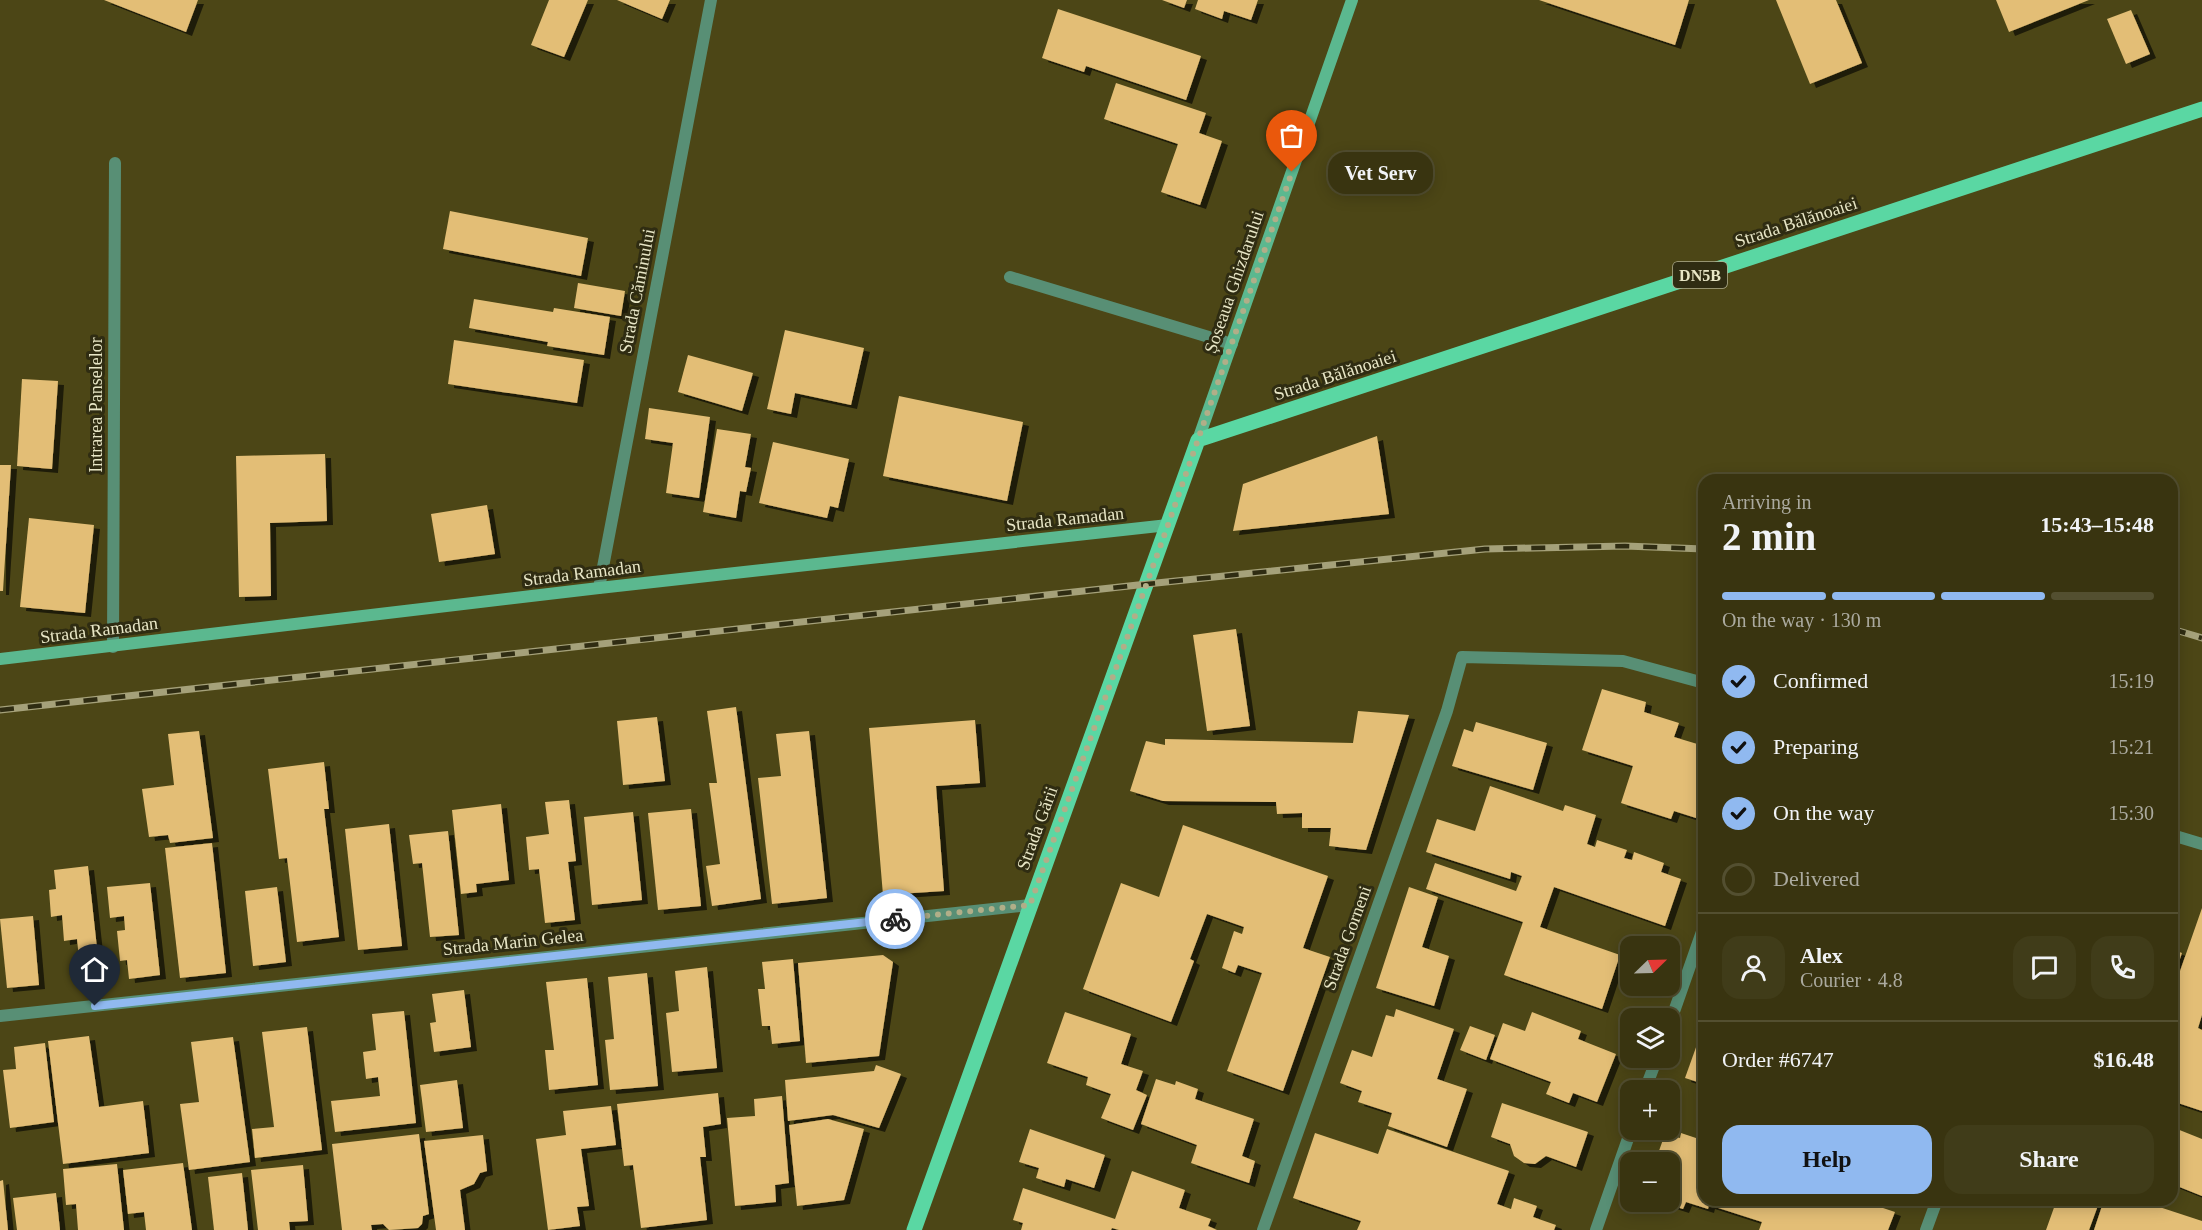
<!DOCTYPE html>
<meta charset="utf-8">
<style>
:root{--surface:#393410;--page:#403c19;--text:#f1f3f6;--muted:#abaa9f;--line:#534f30;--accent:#90b9f0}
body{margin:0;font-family:"Times New Roman",serif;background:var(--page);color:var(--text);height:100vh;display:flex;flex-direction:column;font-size:22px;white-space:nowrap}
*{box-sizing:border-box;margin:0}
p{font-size:20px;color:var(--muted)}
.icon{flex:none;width:33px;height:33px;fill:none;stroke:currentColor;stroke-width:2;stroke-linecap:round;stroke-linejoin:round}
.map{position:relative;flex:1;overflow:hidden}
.sheet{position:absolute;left:1698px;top:474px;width:480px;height:732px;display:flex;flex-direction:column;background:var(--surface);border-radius:18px;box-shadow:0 3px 15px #0003,0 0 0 2px var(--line)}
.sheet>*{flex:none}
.needle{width:39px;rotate:67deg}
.buttons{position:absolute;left:1620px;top:936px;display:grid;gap:12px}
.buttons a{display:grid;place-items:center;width:60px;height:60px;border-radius:12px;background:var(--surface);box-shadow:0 3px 15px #0003,0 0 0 2px var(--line);font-size:30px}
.pin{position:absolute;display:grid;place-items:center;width:51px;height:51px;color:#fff;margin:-62px -26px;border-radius:50% 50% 50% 0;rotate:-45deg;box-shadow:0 0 6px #0007}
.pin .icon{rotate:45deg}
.courier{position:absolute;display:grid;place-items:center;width:60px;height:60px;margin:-30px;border:4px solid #90b9f0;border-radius:50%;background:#fff;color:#222;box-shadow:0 2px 8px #0007}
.bubble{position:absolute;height:42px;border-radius:18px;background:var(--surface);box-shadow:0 3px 15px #0003,0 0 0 2px var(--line);font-size:20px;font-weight:700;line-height:42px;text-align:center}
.head em{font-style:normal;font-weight:700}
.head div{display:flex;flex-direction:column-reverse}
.head{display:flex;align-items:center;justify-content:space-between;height:102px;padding:0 24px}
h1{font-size:39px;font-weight:700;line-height:45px}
.bar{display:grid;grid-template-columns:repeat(4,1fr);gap:9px 6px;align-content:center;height:72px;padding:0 24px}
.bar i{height:8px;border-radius:4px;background:var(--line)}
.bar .current{background:var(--accent)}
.bar p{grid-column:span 4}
.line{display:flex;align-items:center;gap:15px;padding:0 24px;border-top:2px solid var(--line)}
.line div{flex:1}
.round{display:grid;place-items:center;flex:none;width:63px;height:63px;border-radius:18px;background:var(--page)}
ol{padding:0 24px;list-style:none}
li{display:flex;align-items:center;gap:18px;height:66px}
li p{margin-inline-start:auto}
li .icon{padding:6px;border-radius:50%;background:var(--accent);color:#111;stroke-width:4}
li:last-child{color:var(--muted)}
li i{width:33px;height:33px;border:3px solid var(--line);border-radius:50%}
.cta{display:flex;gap:12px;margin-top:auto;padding:12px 24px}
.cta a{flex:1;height:69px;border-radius:18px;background:var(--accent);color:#111;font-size:24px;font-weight:700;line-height:69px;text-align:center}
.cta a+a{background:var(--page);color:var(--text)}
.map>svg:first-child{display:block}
</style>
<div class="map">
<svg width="2202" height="1230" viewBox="0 0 2202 1230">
<defs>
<filter id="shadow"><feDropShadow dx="6" dy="4" stdDeviation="0" flood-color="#0009"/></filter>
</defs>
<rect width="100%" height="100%" fill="#4c4616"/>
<g fill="#e3be76" filter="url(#shadow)">
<path d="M104,0H198L186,32Z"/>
<path d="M549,0H588L564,57L531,45Z"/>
<path d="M617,0H670L662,19Z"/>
<path d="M1162,0H1187L1184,8Z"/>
<path d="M1198,0H1258L1251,20L1224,11L1222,19L1195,9Z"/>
<path d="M1539,0H1689L1675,45Z"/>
<path d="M1776,0H1836L1862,63L1810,84Z"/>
<path d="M1996,0H2089L2009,32Z"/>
<path d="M1058,9L1201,56L1186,100L1086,66L1084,72L1042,58Z"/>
<path d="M2131,10L2150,54L2126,64L2107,19Z"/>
<path d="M1116,83L1206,113L1199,133L1222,141L1200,205L1161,192L1178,144L1104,119Z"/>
<path d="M450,211L588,238L581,276L443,249Z"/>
<path d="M578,283L625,291L621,316L574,308Z"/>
<path d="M474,299L553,312L554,308L610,317L604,355L547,346L548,342L469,328Z"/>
<path d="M785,330L864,348L851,405L795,393L791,414L767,409Z"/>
<path d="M454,340L584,360L577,403L448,384Z"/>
<path d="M688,355L753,373L742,411L678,392Z"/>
<path d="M22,379L58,381L52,469L17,466Z"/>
<path d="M899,396L1023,422L1007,501L883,476Z"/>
<path d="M649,408L710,417L699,498L666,493L673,443L645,439Z"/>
<path d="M717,429L751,434L745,467L751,468L746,492L740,491L736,518L703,512Z"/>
<path d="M1377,436L1389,514L1233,531L1243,484Z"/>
<path d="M773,442L849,459L838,508L830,506L827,518L759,503Z"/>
<path d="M325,454L327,521L270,523L271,596L239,597L236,456Z"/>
<path d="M0,465H11L3,591H0Z"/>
<path d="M487,505L495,554L439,562L431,514Z"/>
<path d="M29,518L94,525L85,613L20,607Z"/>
<path d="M1236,629L1250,726L1207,731L1193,635Z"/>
<path d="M1602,689L1646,702L1644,712L1679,723L1674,737L1704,746V792L1696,818L1674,811L1671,819L1621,803L1633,766L1582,750Z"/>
<path d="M736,707L761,899L712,906L706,866L720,864L709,783H717L707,711Z"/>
<path d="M1358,711L1409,715L1366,850L1329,846L1331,828H1302V813L1277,814L1276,802L1163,801L1130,791L1146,741L1165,745V739L1353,743Z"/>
<path d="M657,717L665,781L623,785L617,721Z"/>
<path d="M975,720L980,783L936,786L944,891L883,895L869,728Z"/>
<path d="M1476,722L1547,743L1533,790L1452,766L1464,729L1473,732Z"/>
<path d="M199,731L213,838L170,843L168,835L149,837L142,789L174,785L168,734Z"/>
<path d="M809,731L827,898L772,904L758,778L781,776L776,734Z"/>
<path d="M324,762L329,809H324L339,937L297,942L287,858L279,859L268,769Z"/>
<path d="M1490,786L1563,811L1565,805L1596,815L1587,844L1595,847L1597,840L1627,850L1624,858L1632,860L1634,852L1664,863L1661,872L1681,879L1665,926L1554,887L1540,927L1620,955L1602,1009L1504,975L1523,922L1426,889L1435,863L1516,891L1522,876L1511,872L1510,879L1426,852L1437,819L1475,831Z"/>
<path d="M569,800L576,861L568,862L575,920L545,923L539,869L529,870L526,837L549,834L545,802Z"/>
<path d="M501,804L509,880L476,884L477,892L461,894L452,810Z"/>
<path d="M691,809L701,906L658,910L648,813Z"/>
<path d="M633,812L642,900L592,905L584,817Z"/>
<path d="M389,824L402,946L358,950L345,829Z"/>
<path d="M1183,825L1328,876L1303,948L1330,957L1283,1091L1227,1071L1262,973L1238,965L1235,973L1222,968L1234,931L1242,934L1244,927L1207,914L1190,959L1194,961L1171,1022L1083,989L1121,883L1159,897Z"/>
<path d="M448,831L459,935L430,937L422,863L413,864L409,835Z"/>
<path d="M212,843L226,973L180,978L165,848Z"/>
<path d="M88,866L98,957L79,959L77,939L64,941L62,915L51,917L49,890L56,889L54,870Z"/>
<path d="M150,883L160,975L129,979L127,960L120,961L117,931L125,930L124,916L110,918L107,887Z"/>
<path d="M277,887L286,962L253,966L245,891Z"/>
<path d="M1409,887L1438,897L1422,947L1449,956L1434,1006L1376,988Z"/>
<path d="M2202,908V1015L2198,1028L2202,1030V1111L2172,1101V994Z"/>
<path d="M33,916L39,985L7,988L0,919Z"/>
<path d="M2172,949L2182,953L2172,982Z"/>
<path d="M883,955L893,962L879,1056L806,1063L798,963Z"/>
<path d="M793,959L800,1041L772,1044L770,1026H762L758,989H765L762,962Z"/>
<path d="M707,967L717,1068L672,1072L666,1013L679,1011L675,971Z"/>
<path d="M647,973L658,1086L610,1090L605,1040L614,1039L608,977Z"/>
<path d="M587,978L598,1085L549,1090L545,1050H554L546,982Z"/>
<path d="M464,990L471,1047L434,1052L430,1023L436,1022L432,994Z"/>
<path d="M1396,1009L1454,1029L1437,1079L1467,1089L1447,1147L1388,1126L1392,1113L1358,1102L1362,1091L1340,1083L1352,1050L1372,1057L1386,1015L1394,1017Z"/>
<path d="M404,1011L416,1123L335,1132L331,1101L380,1096L378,1077L366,1079L363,1052L376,1050L372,1014Z"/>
<path d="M1065,1012L1131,1034L1121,1064L1143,1071L1136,1090L1147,1095L1133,1130L1101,1118L1111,1094L1086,1085L1088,1077L1047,1063Z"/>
<path d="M1532,1012L1581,1031L1578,1039L1616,1054L1597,1102L1573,1093L1569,1103L1546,1094L1551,1082L1490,1059L1503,1023L1525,1031Z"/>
<path d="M1704,1025V1084L1685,1078Z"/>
<path d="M1470,1026L1495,1035L1486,1060L1460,1050Z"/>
<path d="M307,1027L322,1150L255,1158L252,1129L274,1127L262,1032Z"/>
<path d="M89,1036L99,1107L143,1101L149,1153L63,1164L48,1041Z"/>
<path d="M233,1037L250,1162L189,1170L180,1104L199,1102L191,1042Z"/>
<path d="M45,1043L54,1122L10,1128L3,1070L16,1069L14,1047Z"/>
<path d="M876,1065L901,1074L879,1128L833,1115L788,1121L785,1080L874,1071Z"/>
<path d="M1156,1079L1175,1085L1176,1081L1198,1089L1195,1099L1254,1119L1242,1156L1255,1161L1249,1183L1191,1163L1197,1145L1141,1124Z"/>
<path d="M457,1080L463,1128L426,1132L420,1085Z"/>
<path d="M718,1093L721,1124L703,1127L706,1157H700L707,1220L641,1228L633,1165L624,1166L617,1104Z"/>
<path d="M782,1096L789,1183L775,1185L776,1202L735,1206L727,1118L755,1116L754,1099Z"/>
<path d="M1502,1103L1588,1132L1576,1167L1546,1156L1535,1164L1524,1163L1514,1156L1510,1144L1491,1137Z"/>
<path d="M611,1106L616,1145L581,1149L589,1206L577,1207L580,1226L548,1230L536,1139L566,1135L563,1111Z"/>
<path d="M828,1119L864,1129L844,1200L797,1206L789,1125Z"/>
<path d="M2172,1127L2202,1139V1196L2172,1184Z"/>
<path d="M1030,1129L1105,1155L1094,1188L1066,1179L1064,1187L1036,1178L1039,1168L1019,1162Z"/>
<path d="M1387,1129L1509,1171L1497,1204L1511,1209L1514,1198L1537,1206L1533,1217L1556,1225L1554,1230H1357L1361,1221L1293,1198L1315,1133L1378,1154Z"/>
<path d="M1681,1133L1702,1140L1700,1144L1704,1145V1200H1872L1871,1204L1895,1212L1888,1230H1759L1762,1222L1709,1205L1708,1209L1686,1202L1683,1209L1661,1202H1670V1162H1655L1665,1134L1680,1138Z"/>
<path d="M419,1134L429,1214L423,1216L422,1224L418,1228L389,1230L383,1224L371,1225L372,1230H342L332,1144Z"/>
<path d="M483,1135L487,1171L480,1173L474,1184L460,1190L465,1230H436L424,1141Z"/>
<path d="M183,1163L192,1230H146L144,1212L128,1214L123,1170Z"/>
<path d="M117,1164L124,1230H78L76,1204L66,1205L63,1169Z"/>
<path d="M303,1165L308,1221L289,1222L290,1230H258L251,1170Z"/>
<path d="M1132,1171L1185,1190L1179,1208L1211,1219L1208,1226L1217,1230H1119L1112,1228L1111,1230H1021L1023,1223L1013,1220L1023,1188L1115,1219Z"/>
<path d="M242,1173L248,1230H214L208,1177Z"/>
<path d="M3,1180L8,1230H0V1181Z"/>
<path d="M56,1193L60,1230H17L13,1198Z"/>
<path d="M2051,1200H2100L2089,1230H2046L2056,1202Z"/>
<path d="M2104,1200H2138L2202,1221V1230H2094Z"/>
</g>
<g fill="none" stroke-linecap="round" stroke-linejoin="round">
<path stroke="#588f75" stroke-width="12" d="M1010,277L1232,344"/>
<g stroke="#588f75" stroke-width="12">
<path d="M599,588L711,0"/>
<path d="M113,647L115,163"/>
<path d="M2172,835L2202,844"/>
<path d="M0,1016L1030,905"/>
<path d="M1670,1023L1704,926"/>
<path d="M1645,1090L1657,1058"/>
<path d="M1263,1230L1447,711L1462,657L1623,661L1704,683"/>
<path d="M1596,1230L1631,1130"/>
<path d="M1926,1230L1937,1200"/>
</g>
<g stroke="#5bb88f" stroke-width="12">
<path d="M1198,440L1352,0"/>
<path d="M0,659L599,588L1168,525"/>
</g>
<path stroke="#5ad7a3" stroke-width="15" d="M914,1230L1198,440L2202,109"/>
<g stroke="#a5a17a" stroke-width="7">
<g id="rail">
<path d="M2172,629L2202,638"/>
<path d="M0,710L1147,584L1485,549L1625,546L1704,549"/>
</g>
</g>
<use href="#rail" stroke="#2f2c12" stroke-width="4.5" stroke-dasharray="14" stroke-linecap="butt"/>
</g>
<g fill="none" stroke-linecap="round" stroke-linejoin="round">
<path stroke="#b1ae88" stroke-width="6" stroke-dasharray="0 10.8" d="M895,919L1030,905L1168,525L1292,172"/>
<path stroke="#90b9f0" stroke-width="8" d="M95,1006L895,919"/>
</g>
<g text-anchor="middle" stroke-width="6" stroke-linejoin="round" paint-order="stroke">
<rect fill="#2f2c12" stroke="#b0ae90" stroke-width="1.5" x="1673" y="262" width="54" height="26" rx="4.5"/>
<g font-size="16" font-weight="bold" fill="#e8e6c6">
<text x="1700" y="281">DN5B</text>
</g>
<g font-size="18" fill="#e8e6c6" stroke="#2f2c12">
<text transform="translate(1796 222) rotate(-18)" y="6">Strada Bălănoaiei</text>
<text transform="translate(1234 282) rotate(-71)" y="6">Șoseaua Ghizdarului</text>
<text transform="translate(637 291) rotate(-79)" y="6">Strada Căminului</text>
<text transform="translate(1335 375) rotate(-18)" y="6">Strada Bălănoaiei</text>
<text transform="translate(96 405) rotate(-90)" y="6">Intrarea Panselelor</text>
<text transform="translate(1065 519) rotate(-6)" y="6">Strada Ramadan</text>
<text transform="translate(582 573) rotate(-7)" y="6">Strada Ramadan</text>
<text transform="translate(99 630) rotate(-7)" y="6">Strada Ramadan</text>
<text transform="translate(1037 828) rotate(-70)" y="6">Strada Gării</text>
<text transform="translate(1347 938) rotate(-70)" y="6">Strada Gorneni</text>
<text transform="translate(513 942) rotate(-6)" y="6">Strada Marin Gelea</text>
</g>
</g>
</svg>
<div class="buttons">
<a><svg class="needle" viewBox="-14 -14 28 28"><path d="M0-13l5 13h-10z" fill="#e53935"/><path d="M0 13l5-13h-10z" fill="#abaa9f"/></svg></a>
<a><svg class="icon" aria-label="layers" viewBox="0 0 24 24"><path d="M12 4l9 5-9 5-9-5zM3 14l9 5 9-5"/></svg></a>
<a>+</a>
<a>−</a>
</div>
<div class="pin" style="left:1292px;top:172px;background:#ea580c"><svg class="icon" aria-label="bag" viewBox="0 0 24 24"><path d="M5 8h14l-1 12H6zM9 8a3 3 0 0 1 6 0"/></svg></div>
<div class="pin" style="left:95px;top:1006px;background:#1f2937"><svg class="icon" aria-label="home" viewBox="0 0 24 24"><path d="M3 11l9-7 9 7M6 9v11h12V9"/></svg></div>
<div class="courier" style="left:895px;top:919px"><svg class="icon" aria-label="bike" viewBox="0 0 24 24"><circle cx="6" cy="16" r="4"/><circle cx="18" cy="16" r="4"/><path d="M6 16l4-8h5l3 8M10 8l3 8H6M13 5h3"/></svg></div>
<div class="bubble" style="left:1328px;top:152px;width:105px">Vet Serv</div>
<section class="sheet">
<div class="head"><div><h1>2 min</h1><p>Arriving in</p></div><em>15:43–15:48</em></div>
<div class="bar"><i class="current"></i><i class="current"></i><i class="current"></i><i></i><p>On the way · 130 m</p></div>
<ol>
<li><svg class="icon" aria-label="check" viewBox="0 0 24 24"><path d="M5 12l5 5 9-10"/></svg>Confirmed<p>15:19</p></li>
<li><svg class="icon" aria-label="check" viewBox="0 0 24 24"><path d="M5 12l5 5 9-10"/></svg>Preparing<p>15:21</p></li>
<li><svg class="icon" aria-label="check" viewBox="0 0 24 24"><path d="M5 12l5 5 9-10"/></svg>On the way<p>15:30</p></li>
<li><i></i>Delivered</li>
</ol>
<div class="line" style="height:108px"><a class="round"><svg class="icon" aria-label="person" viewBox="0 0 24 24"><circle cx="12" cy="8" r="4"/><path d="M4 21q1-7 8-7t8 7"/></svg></a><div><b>Alex</b><p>Courier · 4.8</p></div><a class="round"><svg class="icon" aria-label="chat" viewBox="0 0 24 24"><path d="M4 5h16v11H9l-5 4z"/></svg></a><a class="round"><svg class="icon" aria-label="phone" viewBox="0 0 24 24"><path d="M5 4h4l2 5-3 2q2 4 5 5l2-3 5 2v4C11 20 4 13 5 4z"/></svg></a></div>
<div class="line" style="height:78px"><div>Order #6747</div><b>$16.48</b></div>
<div class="cta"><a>Help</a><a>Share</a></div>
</section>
</div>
